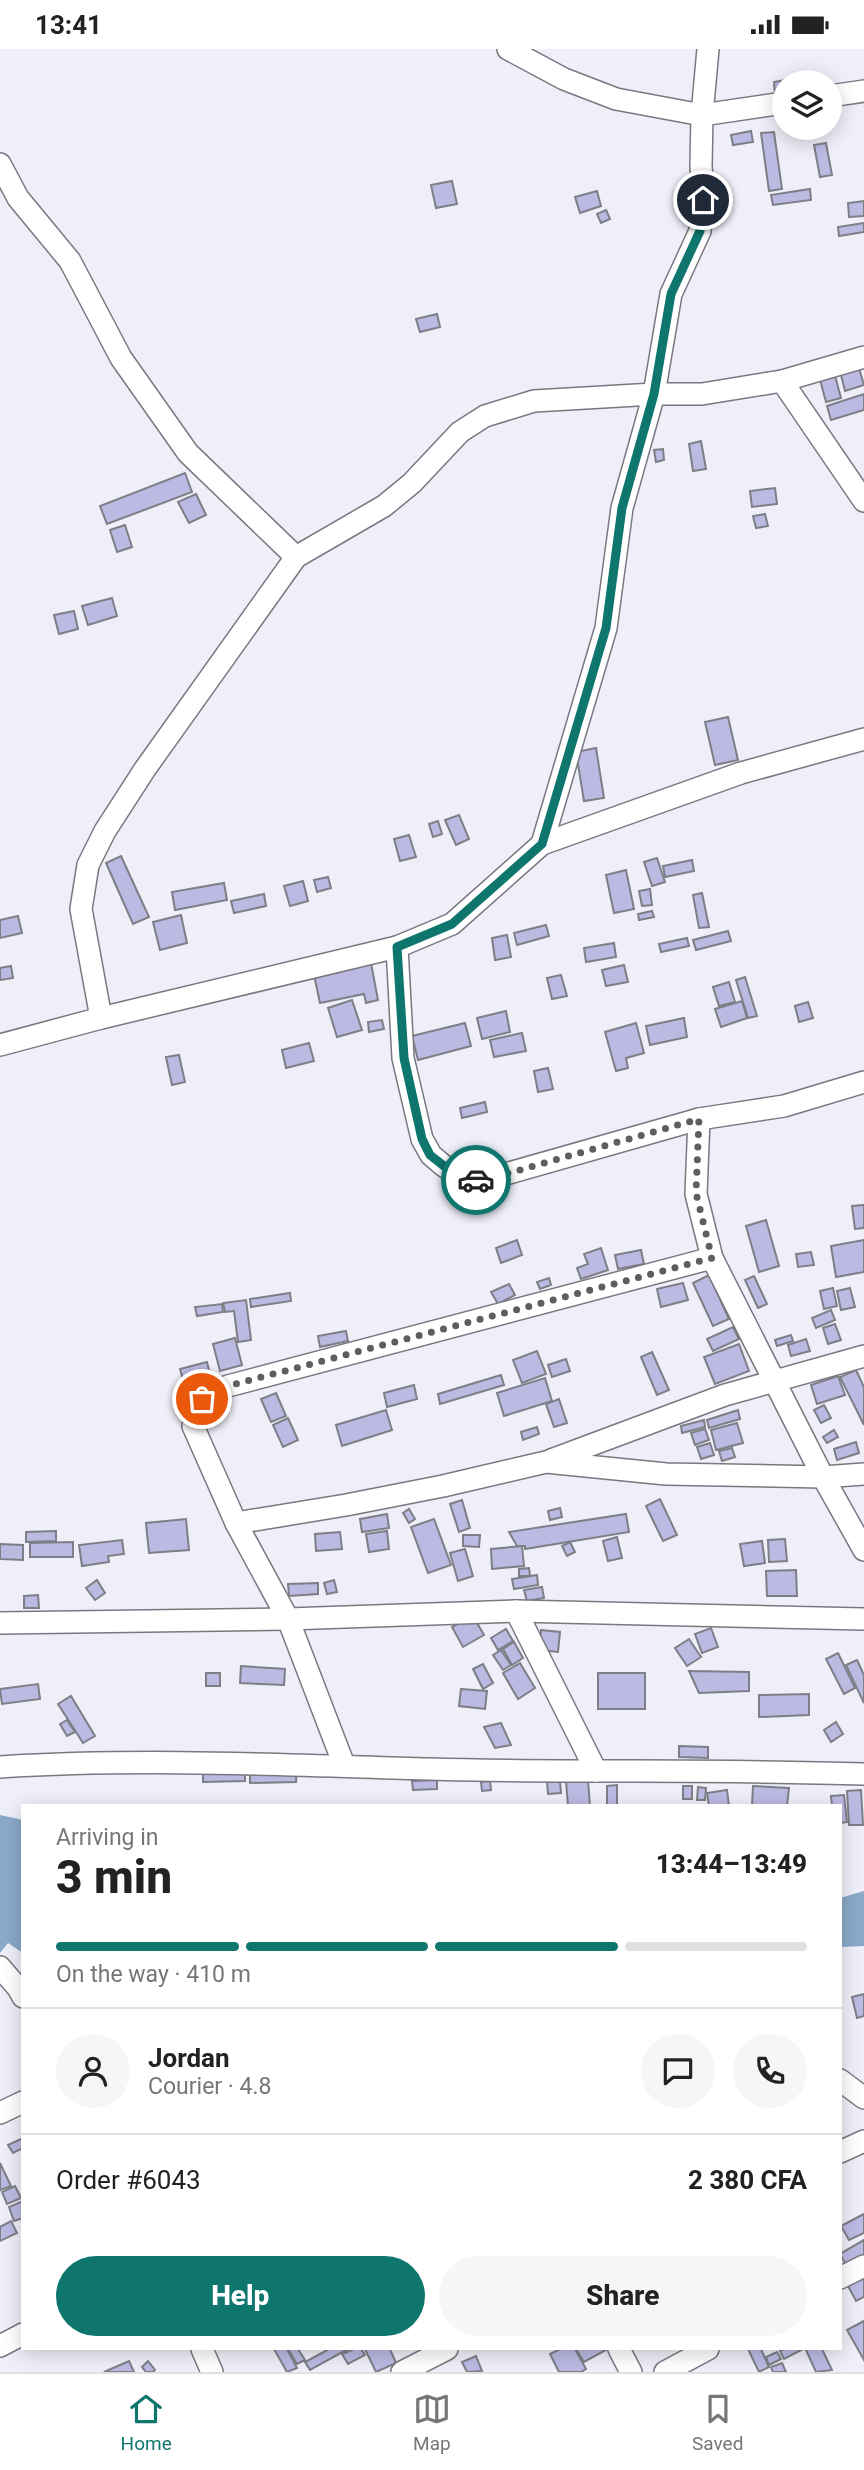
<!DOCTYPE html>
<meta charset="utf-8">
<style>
:root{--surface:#fff;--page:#f6f6f6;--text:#222;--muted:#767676;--line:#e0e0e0;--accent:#0f766e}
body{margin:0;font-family:Roboto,sans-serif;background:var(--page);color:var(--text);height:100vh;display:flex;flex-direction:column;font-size:26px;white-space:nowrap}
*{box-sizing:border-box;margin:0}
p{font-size:23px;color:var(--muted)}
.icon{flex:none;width:38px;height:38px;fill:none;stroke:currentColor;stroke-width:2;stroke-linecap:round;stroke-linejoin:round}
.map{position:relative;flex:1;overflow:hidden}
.panel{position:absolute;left:21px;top:1755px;width:821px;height:546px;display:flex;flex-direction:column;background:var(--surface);border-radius:0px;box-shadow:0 4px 18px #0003}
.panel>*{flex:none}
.buttons{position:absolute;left:772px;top:21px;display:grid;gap:14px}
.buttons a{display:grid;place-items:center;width:70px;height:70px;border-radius:50%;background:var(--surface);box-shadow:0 4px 18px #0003;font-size:35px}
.pin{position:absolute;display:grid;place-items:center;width:60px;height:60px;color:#fff;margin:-30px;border:4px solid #fff;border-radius:50%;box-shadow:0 2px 7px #0007}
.courier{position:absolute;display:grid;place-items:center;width:70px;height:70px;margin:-35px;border:5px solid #0f766e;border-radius:50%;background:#fff;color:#222;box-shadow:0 2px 9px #0007}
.headline em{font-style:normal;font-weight:800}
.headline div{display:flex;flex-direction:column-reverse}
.headline{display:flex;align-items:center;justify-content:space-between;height:119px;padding:0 35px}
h1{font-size:46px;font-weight:800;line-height:52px}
.bar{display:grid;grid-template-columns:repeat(4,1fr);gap:10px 7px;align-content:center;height:84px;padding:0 35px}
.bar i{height:9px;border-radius:5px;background:var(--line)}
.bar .on{background:var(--accent)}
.bar p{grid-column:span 4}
.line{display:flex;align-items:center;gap:18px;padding:0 35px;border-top:2px solid var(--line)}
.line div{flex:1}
.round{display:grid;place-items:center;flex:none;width:74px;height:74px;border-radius:37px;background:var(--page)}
.button{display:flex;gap:14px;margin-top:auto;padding:14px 35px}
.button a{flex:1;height:80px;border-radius:42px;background:var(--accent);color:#fff;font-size:28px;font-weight:800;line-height:80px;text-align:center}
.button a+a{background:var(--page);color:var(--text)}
.status{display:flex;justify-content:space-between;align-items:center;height:49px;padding:0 35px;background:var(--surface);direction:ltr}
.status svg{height:19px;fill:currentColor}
.dock{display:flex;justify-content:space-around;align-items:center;height:98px;border-top:2px solid var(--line);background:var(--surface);font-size:19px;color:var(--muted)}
.dock a{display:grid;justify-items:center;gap:4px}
.dock .on{color:var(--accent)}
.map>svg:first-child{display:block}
</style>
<div class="status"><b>13:41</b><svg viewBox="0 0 49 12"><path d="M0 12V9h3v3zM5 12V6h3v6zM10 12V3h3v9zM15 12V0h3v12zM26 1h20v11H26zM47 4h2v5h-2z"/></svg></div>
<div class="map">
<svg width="864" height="2323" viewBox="0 0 864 2323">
<rect width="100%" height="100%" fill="#efeff9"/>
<g fill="#8aa9c8">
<path d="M0,1766L23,1771V1904L8,1894L0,1904Z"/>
<path d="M864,1842V1897L840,1898V1849Z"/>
</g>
<g fill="#bcbae3" stroke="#7e7e87" stroke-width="2">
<path d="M785,31L784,46L775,47L774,33Z"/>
<path d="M751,82L753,93L733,96L731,86Z"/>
<path d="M774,83L782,140L769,142L761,84Z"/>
<path d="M826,94L832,126L820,128L814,96Z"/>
<path d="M452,132L457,155L436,159L431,136Z"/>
<path d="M810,140L811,151L773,156L771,146Z"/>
<path d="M597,142L601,157L580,164L575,148Z"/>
<path d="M864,152V167L849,168L848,154Z"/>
<path d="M606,161L610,170L601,174L597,165Z"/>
<path d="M864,174V183L839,187L838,178Z"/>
<path d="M437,265L440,278L420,283L416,270Z"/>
<path d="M858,316L864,336L845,342L840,322Z"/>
<path d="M834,323L841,349L826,353L819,327Z"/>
<path d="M864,345V361L831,371L827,357Z"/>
<path d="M701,392L706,420L693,422L689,395Z"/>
<path d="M663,400L664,411L656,413L654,401Z"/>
<path d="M185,424L192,443L107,475L100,457Z"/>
<path d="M775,439L777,455L752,458L750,442Z"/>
<path d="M196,445L206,466L189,474L178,453Z"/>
<path d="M765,465L768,477L756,479L753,467Z"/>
<path d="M125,476L132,498L117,503L110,481Z"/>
<path d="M112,549L117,567L88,576L82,557Z"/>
<path d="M74,562L78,580L59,585L54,566Z"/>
<path d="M728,668L738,711L715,716L705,673Z"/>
<path d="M596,699L604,749L584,752L576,703Z"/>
<path d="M459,766L469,790L456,796L445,771Z"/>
<path d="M438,772L442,785L433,788L429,775Z"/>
<path d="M409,786L416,808L400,812L394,790Z"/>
<path d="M121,807L149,868L133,875L106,814Z"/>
<path d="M657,809L665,833L652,837L644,813Z"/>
<path d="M692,811L694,822L665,828L663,817Z"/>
<path d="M626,821L634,860L614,864L606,826Z"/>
<path d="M328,828L331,839L317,843L314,831Z"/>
<path d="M303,832L308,852L290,857L284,837Z"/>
<path d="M224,834L227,851L175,861L172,843Z"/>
<path d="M650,840L652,856L642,857L639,842Z"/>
<path d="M702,844L709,878L699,879L693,846Z"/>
<path d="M264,845L266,857L234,864L231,852Z"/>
<path d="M652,862L654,868L639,871L638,865Z"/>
<path d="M181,866L187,894L160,901L153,873Z"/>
<path d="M18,867L22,884L0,889V871Z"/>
<path d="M546,876L549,887L517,896L514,884Z"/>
<path d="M728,882L731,892L696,901L693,891Z"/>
<path d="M507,886L511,908L495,911L492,889Z"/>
<path d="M687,889L689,897L661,903L659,895Z"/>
<path d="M614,894L616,908L586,913L584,899Z"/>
<path d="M371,914L378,951L366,954L364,945L320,954L314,926Z"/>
<path d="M624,916L628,933L606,937L602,921Z"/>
<path d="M11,917L13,929L0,931V919Z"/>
<path d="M561,926L567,947L552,950L547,929Z"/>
<path d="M745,928L757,967L748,969L736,931Z"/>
<path d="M729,933L735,953L719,957L713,938Z"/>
<path d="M352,951L362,981L337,988L328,959Z"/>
<path d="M742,952L747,969L721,978L715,960Z"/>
<path d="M808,953L813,969L799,973L795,957Z"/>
<path d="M506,962L510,983L482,990L477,969Z"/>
<path d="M684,969L687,988L650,996L646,977Z"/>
<path d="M382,971L384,980L369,983L368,973Z"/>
<path d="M465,974L471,997L418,1011L412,987Z"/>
<path d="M636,974L644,1004L626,1009L628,1019L616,1022L605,983Z"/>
<path d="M522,984L526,1002L494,1008L490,991Z"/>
<path d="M309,994L314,1012L286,1019L282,1001Z"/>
<path d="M179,1006L185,1033L172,1036L166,1008Z"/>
<path d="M548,1019L553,1040L538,1043L534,1022Z"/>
<path d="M485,1053L487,1063L462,1069L460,1059Z"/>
<path d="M864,1156V1179L855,1180L852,1157Z"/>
<path d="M766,1171L779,1217L759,1223L746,1177Z"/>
<path d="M517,1191L522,1206L501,1214L496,1199Z"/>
<path d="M864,1191V1223L836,1228L831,1197Z"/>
<path d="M601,1199L608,1221L581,1230L577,1219L588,1215L584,1205Z"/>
<path d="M641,1201L644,1215L618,1220L615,1206Z"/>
<path d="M811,1203L814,1216L798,1218L796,1205Z"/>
<path d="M709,1226L729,1270L713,1277L693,1234Z"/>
<path d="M754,1227L767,1255L758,1259L745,1231Z"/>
<path d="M549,1229L551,1236L540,1240L537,1233Z"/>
<path d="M683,1234L688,1251L661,1258L657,1240Z"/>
<path d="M509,1235L515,1246L498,1255L491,1243Z"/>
<path d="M833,1239L837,1257L824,1260L820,1242Z"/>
<path d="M850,1239L855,1258L841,1261L837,1242Z"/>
<path d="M290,1244L291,1252L251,1258L250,1250Z"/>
<path d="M246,1251L251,1291L238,1293L234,1262L225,1263L223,1254Z"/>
<path d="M222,1255L223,1263L197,1267L195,1258Z"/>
<path d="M831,1261L835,1271L816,1279L812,1269Z"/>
<path d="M835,1275L841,1291L828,1295L823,1279Z"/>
<path d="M733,1278L739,1290L713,1302L707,1290Z"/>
<path d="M346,1282L348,1292L320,1298L318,1287Z"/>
<path d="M791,1286L793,1292L777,1297L775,1291Z"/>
<path d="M235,1289L242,1316L220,1322L213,1295Z"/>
<path d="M806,1290L810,1302L791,1307L788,1296Z"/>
<path d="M739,1295L749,1322L715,1335L704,1308Z"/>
<path d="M537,1302L546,1325L522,1334L513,1311Z"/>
<path d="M652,1303L669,1341L657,1346L641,1308Z"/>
<path d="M566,1310L570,1322L552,1328L548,1316Z"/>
<path d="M207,1313L210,1325L183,1331L180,1320Z"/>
<path d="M856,1321L864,1338V1376L840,1328Z"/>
<path d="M501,1326L504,1336L440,1355L438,1345Z"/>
<path d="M838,1327L845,1346L817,1355L811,1336Z"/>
<path d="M545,1329L552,1352L504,1367L497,1344Z"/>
<path d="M414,1336L417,1350L387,1358L384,1344Z"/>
<path d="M276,1344L286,1367L271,1373L261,1350Z"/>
<path d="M559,1350L567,1374L554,1378L546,1355Z"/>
<path d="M824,1356L831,1369L821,1374L814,1361Z"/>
<path d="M386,1361L392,1381L342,1397L336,1376Z"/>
<path d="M738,1361L740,1370L709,1379L707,1371Z"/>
<path d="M288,1369L298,1391L283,1398L273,1376Z"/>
<path d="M704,1371L705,1378L682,1384L681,1377Z"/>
<path d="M737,1374L743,1394L716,1401L711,1381Z"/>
<path d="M537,1378L539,1385L523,1391L521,1383Z"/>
<path d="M705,1380L709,1391L695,1396L691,1384Z"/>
<path d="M834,1381L838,1388L827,1394L823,1388Z"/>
<path d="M856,1393L859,1404L837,1411L834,1400Z"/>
<path d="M710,1394L714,1406L701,1410L697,1398Z"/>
<path d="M732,1399L735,1408L722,1412L719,1402Z"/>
<path d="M660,1450L677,1486L663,1492L646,1457Z"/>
<path d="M462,1451L470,1479L459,1483L450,1455Z"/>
<path d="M560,1459L562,1468L550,1471L548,1462Z"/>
<path d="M409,1460L415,1470L409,1474L403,1464Z"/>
<path d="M387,1465L389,1479L362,1483L360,1470Z"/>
<path d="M626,1465L629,1483L525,1500V1497H517L509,1483Z"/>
<path d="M186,1470L189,1501L149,1504L146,1474Z"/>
<path d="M434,1470L451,1516L428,1524L411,1478Z"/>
<path d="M56,1482V1492L26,1493V1483Z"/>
<path d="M387,1482L389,1500L369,1503L366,1485Z"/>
<path d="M340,1483L342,1500L316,1502L315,1485Z"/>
<path d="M463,1486H480L479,1498L463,1497Z"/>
<path d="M617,1488L622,1509L608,1512L603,1492Z"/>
<path d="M785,1490L787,1512L769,1513L768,1491Z"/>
<path d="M122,1491L124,1505L108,1507L109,1513L82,1517L79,1496Z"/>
<path d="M762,1492L765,1514L744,1517L740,1495Z"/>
<path d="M73,1493V1508H30V1494Z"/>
<path d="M570,1493L575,1503L567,1507L562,1497Z"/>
<path d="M0,1495L23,1496V1511L0,1510Z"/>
<path d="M522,1497L524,1517L492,1520L491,1500Z"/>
<path d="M465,1500L473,1527L458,1532L450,1504Z"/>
<path d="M529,1519L530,1527H519V1520Z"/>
<path d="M796,1521L797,1547H767L766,1522Z"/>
<path d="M537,1526L538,1536L514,1540L512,1530Z"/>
<path d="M97,1531L105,1544L95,1551L86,1539Z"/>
<path d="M334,1531L337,1543L327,1545L324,1534Z"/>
<path d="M318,1534V1545L289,1547L288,1535Z"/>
<path d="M542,1538L544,1549L527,1552L524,1541Z"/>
<path d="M38,1546L39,1559H24V1547Z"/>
<path d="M473,1567L484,1586L463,1598L452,1578Z"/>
<path d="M711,1579L718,1598L702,1604L695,1585Z"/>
<path d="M506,1580L513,1592L498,1601L491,1589Z"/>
<path d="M541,1581L560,1583L558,1603L540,1601Z"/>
<path d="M689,1590L701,1608L687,1617L675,1599Z"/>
<path d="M514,1593L523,1609L512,1616L503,1600Z"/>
<path d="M501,1601L511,1616L503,1621L493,1606Z"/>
<path d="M838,1604L855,1639L844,1645L826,1610Z"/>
<path d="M857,1611L864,1626V1654L846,1616Z"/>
<path d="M520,1614L535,1639L518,1650L503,1624Z"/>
<path d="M483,1615L493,1634L483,1640L473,1620Z"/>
<path d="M241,1617L285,1620L284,1636L240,1634Z"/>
<path d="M689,1622L749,1623V1642L699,1644Z"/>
<rect x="206" y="1624" width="14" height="13"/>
<rect x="598" y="1624" width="47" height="36"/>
<path d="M38,1635L40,1650L2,1655L0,1640Z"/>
<path d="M461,1640L487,1642L485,1660L459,1657Z"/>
<path d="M809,1645V1666L759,1668V1646Z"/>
<path d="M71,1647L95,1687L83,1694L58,1655Z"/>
<path d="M67,1671L75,1683L67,1687L60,1675Z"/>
<path d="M836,1673L843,1685L831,1693L824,1681Z"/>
<path d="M501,1674L511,1696L495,1699L484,1678Z"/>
<path d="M679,1697L708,1698V1709L679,1708Z"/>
<path d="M297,1718L296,1733L250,1734V1719Z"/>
<path d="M245,1721V1732L203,1733V1722Z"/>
<path d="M437,1731V1740L413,1741L412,1732Z"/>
<path d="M588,1731L590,1757H568L566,1733Z"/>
<path d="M490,1732L491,1741L482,1742L481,1733Z"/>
<path d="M560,1732L561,1744L548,1745L547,1733Z"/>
<path d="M617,1736V1757H607V1737Z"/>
<rect x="683" y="1737" width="9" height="13"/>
<path d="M753,1737L789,1739L787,1757H752Z"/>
<path d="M698,1738L706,1739L705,1751H697Z"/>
<path d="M727,1741L729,1757H709L707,1744Z"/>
<path d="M861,1741L863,1776H849L847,1742Z"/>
<path d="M844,1746L847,1773L840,1774V1757H832L831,1747Z"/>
<path d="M864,1945V1967L857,1969L852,1948Z"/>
<path d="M23,2089V2099L13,2104L8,2096Z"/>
<path d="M0,2114L11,2137L0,2141Z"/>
<path d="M15,2137L21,2149L7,2155L2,2143Z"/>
<path d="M23,2152V2169L14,2172L9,2158Z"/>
<path d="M864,2165V2184L849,2191L841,2177Z"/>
<path d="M11,2172L17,2184L0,2192V2178Z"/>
<path d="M864,2191V2210L848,2220L840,2205Z"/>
<path d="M864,2227V2248L856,2252L847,2235Z"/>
<path d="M864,2272V2311L847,2281Z"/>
<path d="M274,2300H287L297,2319L287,2323Z"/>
<path d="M288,2300H298L305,2311L297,2315Z"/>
<path d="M329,2300H348L310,2321L305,2313Z"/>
<path d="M354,2300H361L365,2306L348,2315L342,2305Z"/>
<path d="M365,2300H390L396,2314L376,2323Z"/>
<path d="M560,2300H575L586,2320L581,2323H559L550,2305Z"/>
<path d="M576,2300H604L606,2301L584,2313Z"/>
<path d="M748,2300H761L769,2318L759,2323Z"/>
<path d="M784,2300H803L784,2310L780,2302Z"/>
<path d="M809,2300H822L832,2321L816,2323L806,2301Z"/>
<path d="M777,2303L781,2310L769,2316L766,2308Z"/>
<path d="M476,2307L482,2322L467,2323L462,2313Z"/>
<path d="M129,2312L134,2323H104Z"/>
<path d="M148,2312L155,2321L153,2323H146L142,2318Z"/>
<path d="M782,2314L786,2323H773L771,2318Z"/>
</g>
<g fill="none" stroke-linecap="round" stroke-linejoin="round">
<g stroke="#797881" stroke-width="24">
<g id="minor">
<path d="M508,0L564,30L616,50L702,66L784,54"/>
<path d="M708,0L702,66L701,116L703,151L700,182L671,245L654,345H702L782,332L864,308"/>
<path d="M830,47L864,42"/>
<path d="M0,115L18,149L70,212L121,309L188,404L296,508"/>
<path d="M782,332L864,452"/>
<path d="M397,898L403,1009L422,1090L431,1106L444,1117L462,1128L481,1132L699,1070L784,1057L864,1033"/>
<path d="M101,969L81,860L88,816L105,782L145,720L296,508L384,457L412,434L460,383L485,367L534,352L654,345L622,459L606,579L542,795"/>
<path d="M0,996L101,969L397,898L452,875L542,795L741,724L864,690"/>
<path d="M699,1070L696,1145L712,1209L823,1428L864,1501"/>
<path d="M551,1411L725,1346L864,1307"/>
<path d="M236,1474L193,1377L202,1350L228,1337L712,1209"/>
<path d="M516,1562L596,1722"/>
<path d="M0,1574L288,1570L516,1562L864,1570"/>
<path d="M344,1716L288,1570L236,1474L346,1456L443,1437L546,1413L666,1425L823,1428L864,1425"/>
<path d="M0,1718C143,1709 286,1716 429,1720C574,1724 719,1720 864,1725"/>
<path d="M0,1918L18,1939L23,1948"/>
<path d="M840,2031L864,2049"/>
<path d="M0,2064L23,2053"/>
<path d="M840,2103L864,2092"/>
<path d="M840,2229L864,2217"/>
<path d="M0,2297L23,2285"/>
<path d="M202,2300L212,2323"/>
<path d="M619,2300L631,2323"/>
<path d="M402,2323L447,2300"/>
<path d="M665,2323L708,2300"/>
</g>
</g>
<use href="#minor" stroke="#fff" stroke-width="21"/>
</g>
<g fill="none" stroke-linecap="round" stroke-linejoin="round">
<path stroke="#5d5d62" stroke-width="7" stroke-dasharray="0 12.6" d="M202,1350L228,1337L712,1209L696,1144L699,1070L481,1132L476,1131"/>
<path stroke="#0f766e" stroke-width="9" d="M476,1131L463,1128L444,1117L430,1106L422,1090L404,1009L397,898L452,875L542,795L606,579L622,459L654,345L671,245L700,182L703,151"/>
</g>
</svg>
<div class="buttons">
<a><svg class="icon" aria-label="layers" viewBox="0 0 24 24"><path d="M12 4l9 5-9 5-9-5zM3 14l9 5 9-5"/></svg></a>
</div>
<div class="pin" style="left:202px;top:1350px;background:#ea580c"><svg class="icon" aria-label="bag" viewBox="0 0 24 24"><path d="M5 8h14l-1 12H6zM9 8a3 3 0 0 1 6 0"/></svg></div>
<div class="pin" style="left:703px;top:151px;background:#1f2937"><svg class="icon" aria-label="home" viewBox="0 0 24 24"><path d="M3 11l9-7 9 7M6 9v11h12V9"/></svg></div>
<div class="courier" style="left:476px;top:1131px"><svg class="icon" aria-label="car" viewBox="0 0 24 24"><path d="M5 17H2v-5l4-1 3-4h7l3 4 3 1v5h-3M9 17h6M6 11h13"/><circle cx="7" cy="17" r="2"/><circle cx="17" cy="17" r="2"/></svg></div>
<section class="panel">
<div class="headline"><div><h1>3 min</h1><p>Arriving in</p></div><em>13:44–13:49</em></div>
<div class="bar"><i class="on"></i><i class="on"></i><i class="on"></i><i></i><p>On the way · 410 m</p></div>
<div class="line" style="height:126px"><a class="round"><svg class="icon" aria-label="person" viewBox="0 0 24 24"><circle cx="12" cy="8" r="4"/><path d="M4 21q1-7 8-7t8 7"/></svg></a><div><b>Jordan</b><p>Courier · 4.8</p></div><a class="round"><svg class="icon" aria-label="chat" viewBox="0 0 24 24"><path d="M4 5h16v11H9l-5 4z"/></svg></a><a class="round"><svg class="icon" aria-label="phone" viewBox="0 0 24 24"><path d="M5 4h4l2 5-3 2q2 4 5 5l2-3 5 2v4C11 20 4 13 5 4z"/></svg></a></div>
<div class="line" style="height:91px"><div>Order #6043</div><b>2 380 CFA</b></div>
<div class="button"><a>Help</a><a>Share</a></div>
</section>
</div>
<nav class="dock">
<a class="on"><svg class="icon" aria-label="home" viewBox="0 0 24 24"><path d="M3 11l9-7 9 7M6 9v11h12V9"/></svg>Home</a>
<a><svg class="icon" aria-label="map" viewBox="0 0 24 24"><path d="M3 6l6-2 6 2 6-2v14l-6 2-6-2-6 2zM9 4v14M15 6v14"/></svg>Map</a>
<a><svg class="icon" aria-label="saved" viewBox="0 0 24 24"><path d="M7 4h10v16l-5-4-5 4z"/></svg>Saved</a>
</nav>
